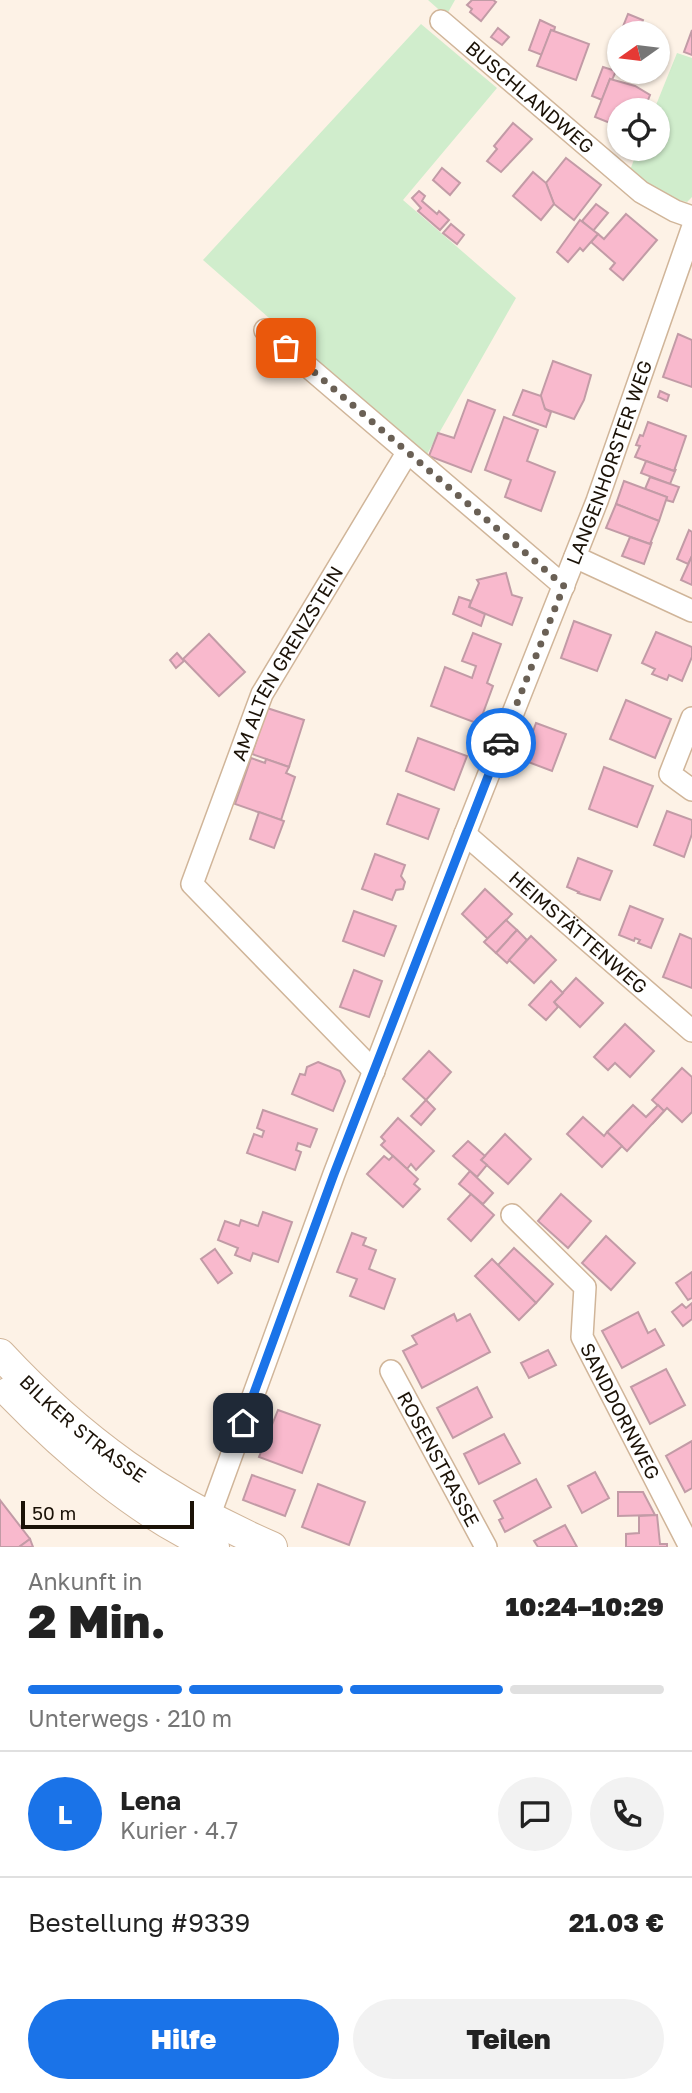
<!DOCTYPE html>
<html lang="de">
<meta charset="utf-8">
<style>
:root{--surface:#fff;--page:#f2f2f2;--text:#222;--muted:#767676;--line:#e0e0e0;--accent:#1a73e8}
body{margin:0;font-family:"Golos Text",sans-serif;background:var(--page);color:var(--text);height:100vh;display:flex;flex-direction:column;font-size:26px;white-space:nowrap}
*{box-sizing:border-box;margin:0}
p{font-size:23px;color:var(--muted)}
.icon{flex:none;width:38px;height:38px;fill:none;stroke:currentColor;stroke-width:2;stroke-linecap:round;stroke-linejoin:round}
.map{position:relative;height:1547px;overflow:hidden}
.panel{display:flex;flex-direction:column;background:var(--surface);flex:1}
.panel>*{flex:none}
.needle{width:46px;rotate:256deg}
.controls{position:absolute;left:607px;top:21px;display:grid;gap:14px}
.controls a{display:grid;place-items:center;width:63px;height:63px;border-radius:50%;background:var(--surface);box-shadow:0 2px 5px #0004;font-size:35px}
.scale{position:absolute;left:21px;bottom:18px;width:173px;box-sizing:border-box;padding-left:7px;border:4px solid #1b1207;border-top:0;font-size:19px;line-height:24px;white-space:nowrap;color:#1b1207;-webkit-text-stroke:5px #fdf2e6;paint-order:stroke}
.pin{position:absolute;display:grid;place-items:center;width:60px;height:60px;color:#fff;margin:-30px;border-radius:14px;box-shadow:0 4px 10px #0006}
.courier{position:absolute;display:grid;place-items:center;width:70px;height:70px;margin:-35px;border:5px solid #1a73e8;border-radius:50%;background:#fff;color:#222;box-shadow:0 2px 9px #0007}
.overview em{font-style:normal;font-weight:800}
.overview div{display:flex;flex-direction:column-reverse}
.overview{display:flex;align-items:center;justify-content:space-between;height:119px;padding:0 28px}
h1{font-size:46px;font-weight:800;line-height:52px}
.bar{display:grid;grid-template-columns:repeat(4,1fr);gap:10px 7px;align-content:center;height:84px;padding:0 28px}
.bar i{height:9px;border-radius:5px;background:var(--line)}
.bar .selected{background:var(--accent)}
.bar p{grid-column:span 4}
.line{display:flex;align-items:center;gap:18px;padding:0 28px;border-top:2px solid var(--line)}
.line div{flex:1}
.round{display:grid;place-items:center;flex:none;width:74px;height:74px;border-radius:37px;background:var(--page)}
.primary-button{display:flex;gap:14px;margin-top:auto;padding:14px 28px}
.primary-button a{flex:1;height:80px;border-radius:42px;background:var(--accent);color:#fff;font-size:28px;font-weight:800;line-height:80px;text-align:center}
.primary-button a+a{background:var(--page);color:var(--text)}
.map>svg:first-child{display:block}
</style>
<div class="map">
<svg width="692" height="1547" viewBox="0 0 692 1547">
<rect width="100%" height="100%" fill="#fdf2e6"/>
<g fill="#d0edcc">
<path d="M428,0H455L446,16Z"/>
<path d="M421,24L497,88L403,200L516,298L426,456L203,260Z"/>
<path d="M677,53L692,58V197L687,202L669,198L629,173L638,149H658V110H654Z"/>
</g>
<g fill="#f9b9cd" stroke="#c29ba6" stroke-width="2">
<path d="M472,0H493L496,2L481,21L470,12L472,9L467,5Z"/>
<path d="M628,14L643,20L639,33L622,29Z"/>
<path d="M540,20L555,27L554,31L551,30L542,55L529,50Z"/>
<path d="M498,28L509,37L502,45L491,37Z"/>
<path d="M551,30L589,44L576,80L537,66Z"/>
<path d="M692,30V55L684,52Z"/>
<path d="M603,67L616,71L612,80L610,79L602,100L592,96Z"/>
<path d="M610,79L635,86L650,95L644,110H620V127L595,117Z"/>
<path d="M513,123L532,139L501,172L487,161L497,149L494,146Z"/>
<path d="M566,158L601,185L574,220L554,204L546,183Z"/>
<path d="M442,168L460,183L450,195L433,180Z"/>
<path d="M533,172L546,183L554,204L541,220L513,196Z"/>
<path d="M419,191L425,196L422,201L437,214L439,211L449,220L440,230L418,211L421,208L412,198Z"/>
<path d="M596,204L608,213L593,231L582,221Z"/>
<path d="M626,214L657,240L623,280L610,269L615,263L591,242L598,234L604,239Z"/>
<path d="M580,220L598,234L583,251L580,248L568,262L557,252Z"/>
<path d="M451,224L464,235L457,244L443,233Z"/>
<path d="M678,334L692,340V387L663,377Z"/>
<path d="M553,361L591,375L584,400L574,419L545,409L540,398Z"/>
<path d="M523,390L541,396L545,409L551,412L546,427L513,415Z"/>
<path d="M660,391L669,395L667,401L658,397Z"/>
<path d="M468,400L495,410L471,472L429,456L438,433L454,438Z"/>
<path d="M504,417L538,430L527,461L555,472L541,511L505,497L511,480L485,470Z"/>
<path d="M648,422L686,436L674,471L635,457L640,446L636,445L640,435L643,436Z"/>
<path d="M646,461L674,471L676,469L670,484L641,473Z"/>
<path d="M650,477L679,487L673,502L666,500L667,497L645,489Z"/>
<path d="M624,481L667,497L659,521L616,504Z"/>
<path d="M616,504L659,521L650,544L606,528Z"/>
<path d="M689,530L692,532V556L688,564L677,559Z"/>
<path d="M630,537L650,544L652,542L644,564L622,556Z"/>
<path d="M692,556V585L681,580Z"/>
<path d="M506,573L512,595L522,598L512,625L469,607L479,583L477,580Z"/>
<path d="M459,597L471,601L469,607L485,614L481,626L453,614Z"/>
<path d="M574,621L611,635L597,671L561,658Z"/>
<path d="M656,632L692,647V657L682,681L669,675L667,680L652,674L655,669L642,663Z"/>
<path d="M473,633L501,644L487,683L493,686L479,724L431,706L445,667L472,678L476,666L462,661Z"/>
<path d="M209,634L245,672L219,696L183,659Z"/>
<path d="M177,653L184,661L176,668L170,660Z"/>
<path d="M626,700L671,719L655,758L610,739Z"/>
<path d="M267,708L304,720L289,767L252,754Z"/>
<path d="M536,723L566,734L552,771L523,760Z"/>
<path d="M418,738L467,756L454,790L406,771Z"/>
<path d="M251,758L265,763L266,759L289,767L286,773L295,777L281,820L235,804Z"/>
<path d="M604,767L653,786L637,827L589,809Z"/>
<path d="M398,794L439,809L428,839L387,824Z"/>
<path d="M667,811L692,820V834L684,857L654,845Z"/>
<path d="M259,812L284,821L274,848L250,839Z"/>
<path d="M375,854L405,865L401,876L405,882L403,889L396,890L392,900L362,889Z"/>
<path d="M578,858L612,871L600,900L578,893L579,892L567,887Z"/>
<path d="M485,889L512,914L488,939L462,914Z"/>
<path d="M630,906L663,919L651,948L638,943L640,940L635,938L634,941L619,935Z"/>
<path d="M354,911L396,926L384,956L343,941Z"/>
<path d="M506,920L517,930L496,953L484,942Z"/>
<path d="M517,930L527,940L507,963L496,953Z"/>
<path d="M680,934L692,939V988L663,977Z"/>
<path d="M531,936L556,960L534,983L509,960Z"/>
<path d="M354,970L382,981L369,1017L340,1007Z"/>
<path d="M576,978L603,1003L580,1027L554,1002Z"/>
<path d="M551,981L563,993L554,1002L558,1007L546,1020L529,1005Z"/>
<path d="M625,1024L654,1051L630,1077L615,1063L608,1070L594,1057Z"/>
<path d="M429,1051L451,1072L426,1100L403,1079Z"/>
<path d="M318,1062L340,1071L345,1081L333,1111L292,1094L300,1074L305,1075L307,1067Z"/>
<path d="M682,1068L692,1077V1112L682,1122L667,1108L652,1124L664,1111L652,1100Z"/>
<path d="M426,1100L435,1109L421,1125L411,1116Z"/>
<path d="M633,1105L646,1117L658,1105L664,1111L627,1151L607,1132Z"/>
<path d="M263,1110L317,1129L310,1147L298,1143L296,1150L301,1152L295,1170L247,1153L254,1134L262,1137L264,1131L257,1128Z"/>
<path d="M583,1117L604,1136L607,1132L622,1146L602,1167L567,1134Z"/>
<path d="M398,1118L434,1151L416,1170L411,1164L407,1169L381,1145L385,1141L381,1137Z"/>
<path d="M505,1134L531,1159L508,1184L481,1160Z"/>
<path d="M468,1141L485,1156L481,1160L487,1165L477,1177L453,1156Z"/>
<path d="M384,1156L389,1160L393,1156L418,1179L414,1184L420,1189L403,1207L367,1174Z"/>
<path d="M470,1171L493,1193L483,1204L459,1184Z"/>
<path d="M471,1194L494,1215L471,1241L448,1219Z"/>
<path d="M561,1194L591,1221L568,1248L538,1221Z"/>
<path d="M263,1212L292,1222L278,1262L253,1253L250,1261L235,1255L238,1248L218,1240L225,1221L239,1226L241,1220L258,1226Z"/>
<path d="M352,1233L366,1238L363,1245L376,1250L369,1269L395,1279L384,1309L350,1296L357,1279L337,1272Z"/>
<path d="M606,1236L635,1263L611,1290L582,1263Z"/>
<path d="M514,1248L553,1284L536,1303L498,1265Z"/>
<path d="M215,1249L232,1273L218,1283L201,1259Z"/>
<path d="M492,1259L536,1303L519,1320L475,1276Z"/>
<path d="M692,1272V1298L688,1300L676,1283Z"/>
<path d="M692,1303V1319L683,1326L672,1312L682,1304L686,1308Z"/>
<path d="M638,1312L648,1333L655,1329L664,1345L622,1368L602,1331Z"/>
<path d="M454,1314L457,1321L470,1314L490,1352L422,1388L403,1351L417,1344L412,1336Z"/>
<path d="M548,1350L556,1365L529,1378L521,1363Z"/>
<path d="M666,1369L685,1405L650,1424L631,1387Z"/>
<path d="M477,1387L492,1417L453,1438L437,1408Z"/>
<path d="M278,1410L320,1425L302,1473L259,1457Z"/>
<path d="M504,1434L520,1463L479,1484L464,1454Z"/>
<path d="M692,1441V1488L685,1492L666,1456Z"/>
<path d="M595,1472L609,1498L582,1513L568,1486Z"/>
<path d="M252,1475L295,1490L285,1516L243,1500Z"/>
<path d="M536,1479L551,1507L505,1532L499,1520L503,1518L494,1501Z"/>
<path d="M318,1484L365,1502L349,1545L302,1527Z"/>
<path d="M618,1492H643L655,1515L618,1516Z"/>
<path d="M0,1500L30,1539L19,1547H0Z"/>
<path d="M657,1515L660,1544H667V1547H626V1534L639,1533V1516Z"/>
<path d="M565,1525L577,1547H538L534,1541Z"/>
<path d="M30,1539L33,1547H19Z"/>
</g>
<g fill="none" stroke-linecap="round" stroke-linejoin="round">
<g stroke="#d0b599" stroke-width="24">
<g id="street">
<path id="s1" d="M441,21L641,192L675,211L692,217"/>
<path d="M265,330L564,586"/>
<path d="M575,557L692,611"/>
<path d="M692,718L670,774L692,790"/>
<path id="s2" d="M465,834L692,1031"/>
<path id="s3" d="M374,1071L192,884L262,694L407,453"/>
<path id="s4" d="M512,1215L585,1287L582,1337L690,1547"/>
<path id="s5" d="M391,1371L486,1547"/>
<path id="s6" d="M208,1528L209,1517L334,1174L465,834L597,501L692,229"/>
</g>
</g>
<g stroke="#d0b599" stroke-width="32">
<g id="secondary">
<path id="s7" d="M0,1354C80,1440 164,1500 272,1547"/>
<path d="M9,1392C64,1449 141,1516 214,1547"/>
</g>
</g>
<use href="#street" stroke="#fff" stroke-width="21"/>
<use href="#secondary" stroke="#fff" stroke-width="30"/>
</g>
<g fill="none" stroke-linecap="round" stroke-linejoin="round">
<path stroke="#6a6055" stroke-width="7" stroke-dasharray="0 12.6" d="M286,348L564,586L501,743"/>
<path stroke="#1a73e8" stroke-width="9" d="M243,1423L334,1174L501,743"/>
</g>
<g text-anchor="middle" stroke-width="5" stroke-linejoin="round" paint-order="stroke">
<g font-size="19" fill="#1b1207" stroke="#fdf2e6">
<text dy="7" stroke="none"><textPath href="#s1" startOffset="117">BUSCHLANDWEG</textPath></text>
<text dy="7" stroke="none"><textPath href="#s6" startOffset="1139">LANGENHORSTER WEG</textPath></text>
<text dy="7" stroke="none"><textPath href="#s3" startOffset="502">AM ALTEN GRENZSTEIN</textPath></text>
<text dy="7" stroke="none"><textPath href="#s2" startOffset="150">HEIMSTÄTTENWEG</textPath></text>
<text dy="7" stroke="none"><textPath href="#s4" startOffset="236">SANDDORNWEG</textPath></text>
<text dy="7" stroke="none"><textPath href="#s7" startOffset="112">BILKER STRASSE</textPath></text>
<text dy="7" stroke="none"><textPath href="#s5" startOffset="100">ROSENSTRASSE</textPath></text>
</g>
</g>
</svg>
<div class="controls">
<a><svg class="needle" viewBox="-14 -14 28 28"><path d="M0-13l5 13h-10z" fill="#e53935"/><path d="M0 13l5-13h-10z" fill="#767676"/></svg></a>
<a><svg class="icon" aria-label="locate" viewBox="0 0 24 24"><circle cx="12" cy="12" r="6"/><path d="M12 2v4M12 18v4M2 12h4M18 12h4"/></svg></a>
</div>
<div class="scale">50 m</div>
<div class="pin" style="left:286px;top:348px;background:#ea580c"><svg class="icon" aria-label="bag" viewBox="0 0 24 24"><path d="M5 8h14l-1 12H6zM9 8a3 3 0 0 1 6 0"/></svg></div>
<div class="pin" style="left:243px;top:1423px;background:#1f2937"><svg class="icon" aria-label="home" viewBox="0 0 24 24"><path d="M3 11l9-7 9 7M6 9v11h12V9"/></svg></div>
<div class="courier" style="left:501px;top:743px"><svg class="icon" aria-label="car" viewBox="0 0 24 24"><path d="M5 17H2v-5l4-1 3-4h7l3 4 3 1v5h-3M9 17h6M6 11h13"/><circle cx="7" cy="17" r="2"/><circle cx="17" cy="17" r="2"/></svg></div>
</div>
<section class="panel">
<div class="overview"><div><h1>2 Min.</h1><p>Ankunft in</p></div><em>10:24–10:29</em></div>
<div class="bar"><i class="selected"></i><i class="selected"></i><i class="selected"></i><i></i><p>Unterwegs · 210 m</p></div>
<div class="line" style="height:126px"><b class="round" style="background:var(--accent);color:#fff">L</b><div><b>Lena</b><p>Kurier · 4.7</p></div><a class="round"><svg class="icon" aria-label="chat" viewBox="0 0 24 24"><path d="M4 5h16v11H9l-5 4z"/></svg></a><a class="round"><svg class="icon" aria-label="phone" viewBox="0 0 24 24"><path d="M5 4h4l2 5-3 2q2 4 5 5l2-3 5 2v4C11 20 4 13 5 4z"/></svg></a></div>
<div class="line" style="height:91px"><div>Bestellung #9339</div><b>21.03 €</b></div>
<div class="primary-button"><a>Hilfe</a><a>Teilen</a></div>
</section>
